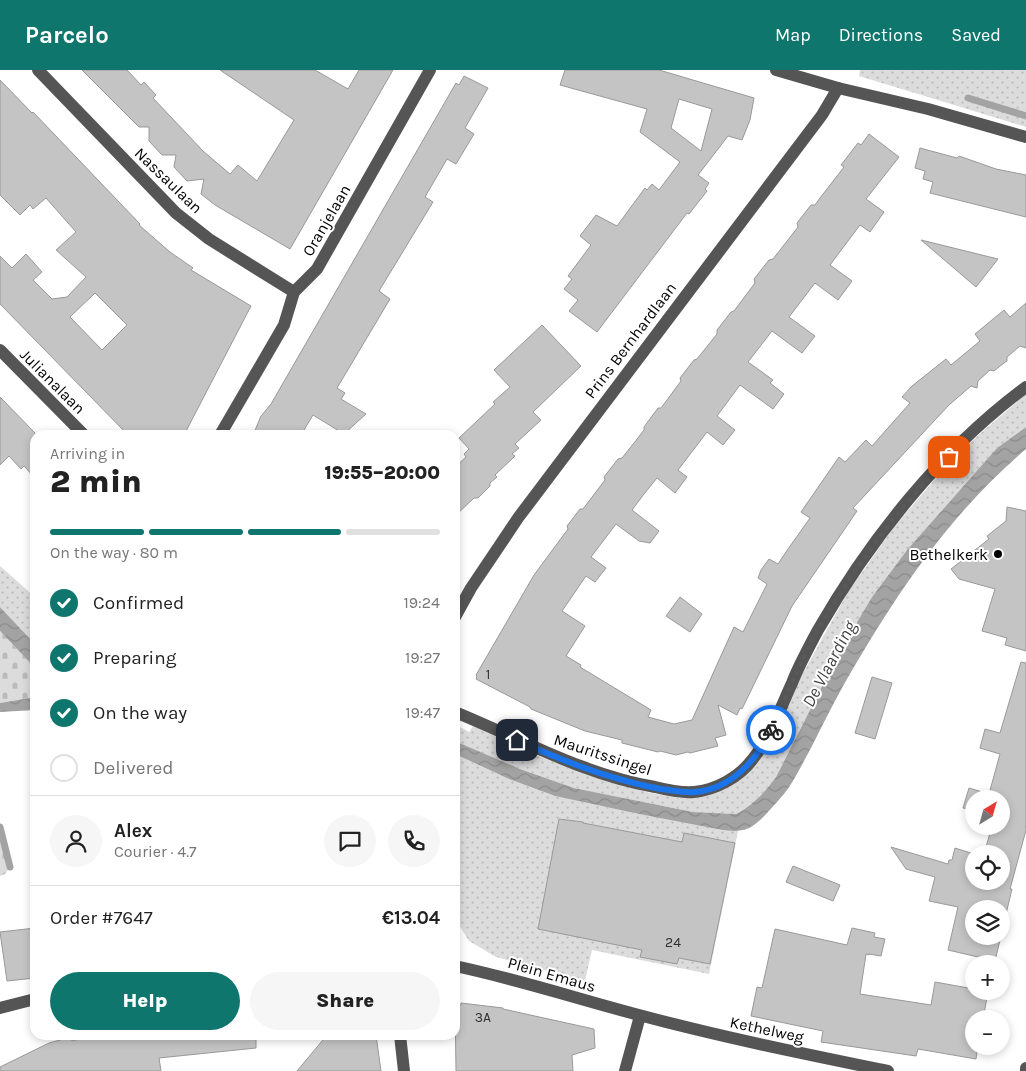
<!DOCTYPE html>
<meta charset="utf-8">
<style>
:root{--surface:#fff;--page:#f6f6f6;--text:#222;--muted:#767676;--line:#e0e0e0;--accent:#0f766e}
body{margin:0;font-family:Karla,sans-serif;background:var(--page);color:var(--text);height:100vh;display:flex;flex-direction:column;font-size:19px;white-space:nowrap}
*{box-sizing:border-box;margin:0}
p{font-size:16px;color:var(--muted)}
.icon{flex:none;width:28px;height:28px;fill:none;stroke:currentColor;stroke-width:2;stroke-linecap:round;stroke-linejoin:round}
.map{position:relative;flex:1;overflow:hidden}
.sheet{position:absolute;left:30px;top:360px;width:430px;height:610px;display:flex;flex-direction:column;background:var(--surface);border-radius:15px;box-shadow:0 2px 8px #0003}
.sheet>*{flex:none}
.needle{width:32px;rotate:37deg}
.buttons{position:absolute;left:965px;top:720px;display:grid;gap:10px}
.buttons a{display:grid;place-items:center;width:45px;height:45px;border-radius:50%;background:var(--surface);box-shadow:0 2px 8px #0003;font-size:25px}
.pin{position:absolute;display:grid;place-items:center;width:42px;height:42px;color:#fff;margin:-21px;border-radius:10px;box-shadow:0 2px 8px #0006}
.courier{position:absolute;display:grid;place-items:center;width:50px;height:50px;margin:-25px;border:4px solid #1a73e8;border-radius:50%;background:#fff;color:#222;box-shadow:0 1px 6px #0007}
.summary em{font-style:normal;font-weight:800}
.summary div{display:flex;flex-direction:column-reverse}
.summary{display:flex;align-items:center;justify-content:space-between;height:85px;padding:0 20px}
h1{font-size:32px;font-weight:800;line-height:38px}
.bar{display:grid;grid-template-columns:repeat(4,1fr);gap:8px 5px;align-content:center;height:60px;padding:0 20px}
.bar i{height:6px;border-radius:4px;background:var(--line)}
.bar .active{background:var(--accent)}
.bar p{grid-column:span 4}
.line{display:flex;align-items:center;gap:12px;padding:0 20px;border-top:1px solid var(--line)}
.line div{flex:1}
.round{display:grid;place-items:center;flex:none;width:52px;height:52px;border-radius:26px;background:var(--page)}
ol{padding:0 20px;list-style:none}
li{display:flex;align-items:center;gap:15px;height:55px}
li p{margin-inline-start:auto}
li .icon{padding:5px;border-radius:50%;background:var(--accent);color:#fff;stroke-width:4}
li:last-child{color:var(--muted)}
li i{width:28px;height:28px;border:2px solid var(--line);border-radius:50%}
.action{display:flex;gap:10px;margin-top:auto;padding:10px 20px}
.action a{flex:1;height:58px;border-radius:30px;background:var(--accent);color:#fff;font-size:20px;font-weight:800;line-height:58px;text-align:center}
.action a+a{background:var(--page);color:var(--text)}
header{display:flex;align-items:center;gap:30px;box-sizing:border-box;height:70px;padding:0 25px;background:var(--accent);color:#fff}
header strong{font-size:24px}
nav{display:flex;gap:28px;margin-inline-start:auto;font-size:18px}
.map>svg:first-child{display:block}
</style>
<header>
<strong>Parcelo</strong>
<nav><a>Map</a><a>Directions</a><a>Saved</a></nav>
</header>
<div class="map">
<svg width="1026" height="1001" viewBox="0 0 1026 1001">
<defs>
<pattern id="grass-dots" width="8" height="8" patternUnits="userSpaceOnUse" patternTransform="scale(1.25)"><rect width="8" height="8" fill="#dcdcdc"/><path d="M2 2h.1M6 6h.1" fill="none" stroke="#bbb" stroke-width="1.8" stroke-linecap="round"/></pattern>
<pattern id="cemetery-stones" width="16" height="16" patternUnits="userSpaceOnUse" patternTransform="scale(1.25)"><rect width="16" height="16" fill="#dcdcdc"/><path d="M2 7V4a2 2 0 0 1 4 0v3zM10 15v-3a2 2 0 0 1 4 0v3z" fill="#bbb"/></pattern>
<pattern id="water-waves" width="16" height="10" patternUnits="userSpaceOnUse" patternTransform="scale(1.25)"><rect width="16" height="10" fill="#a3a3a3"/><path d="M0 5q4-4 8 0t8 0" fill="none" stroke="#8b8b8b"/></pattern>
</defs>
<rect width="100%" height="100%" fill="#fff"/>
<g fill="url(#grass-dots)">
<path d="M860,0H1026V57L859,6Z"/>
<path d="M1026,324V357L997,378L907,480L872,527L841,579L776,707C766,721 751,736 736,744L693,742L574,718L520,699L455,671V658L460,657L469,662L473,656L526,681L569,698L650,723L680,728L700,727L731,715L803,603L848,522L894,457L937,407L975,368Z"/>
<path d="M0,496L35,527V574L0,537Z"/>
<path d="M455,684L509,709L555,726L639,744L738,761L709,904L592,880L585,911L496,887L469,871L459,855L455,846Z"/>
</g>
<g fill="url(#cemetery-stones)">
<path d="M0,561L35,598V627L0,633Z"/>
<path d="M0,757L10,797L5,804L0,806Z"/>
</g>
<g fill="url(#water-waves)">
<path d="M1026,357V379C948,445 892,530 842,618C831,638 821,658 811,678C802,694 795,710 784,724C775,734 760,753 749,758C740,762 731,761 723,760L639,744L555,726L509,709L455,684V671L520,699L574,718L693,742L736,744C751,737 766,721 776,707L841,579L872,527L907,480L997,378Z"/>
<path d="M0,537L35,574V598L0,561Z"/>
<path d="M35,627V640L0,642V633Z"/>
</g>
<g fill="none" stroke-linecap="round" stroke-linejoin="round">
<g stroke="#a3a3a3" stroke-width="7">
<path d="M968,28L1026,46"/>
<path d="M0,757L10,797"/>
</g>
</g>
<g fill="#c4c4c4" stroke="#999" fill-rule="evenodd">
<path d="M82,0H127L141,15L144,12L156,25L153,28L203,81L230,104L238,95L257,111L294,50L220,0H315L348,19L359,0H393L290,179L215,135L201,124L204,109L187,111L174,97L176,85H162L149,71V57H139Z"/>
<path d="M565,0H659L754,28L750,50L742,70L728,66L698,105L709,113L705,119L707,121L689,144L687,143L597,262L569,241L578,230L564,219L572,209L568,206L591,175L580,166L596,145L617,156L645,118L647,120L652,114L659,120L680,92L640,62L647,39L560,15ZM679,29L712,39L701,81L671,58Z"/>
<path d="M464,6L488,18L465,58L474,64L456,94L447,89L425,127L433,132L379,221L390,229L337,318L345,323L341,329L366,344L344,364L313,345L301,365H253L261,346L271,334L456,13L459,15Z"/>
<path d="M0,10L32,43L33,42L140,154L139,155L170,182L193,198L191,200L251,236L184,365H128L0,234V186L12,198L26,184L42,202L33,210L52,229L67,227L86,207L56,180L76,162L46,128L33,139L30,135L20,145L0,125ZM95,223L127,255L102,280L70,247Z"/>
<path d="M869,64L899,87L866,129L884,142L870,162L860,155L830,195L852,211L838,230L815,213L789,247L815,266L802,283L772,261L748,292L773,310L770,313L784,324L773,339L740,315L717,346L735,360L723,375L707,362L678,400L687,407L675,423L657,408L644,424L632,440L659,461L650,473L639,471L616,454L591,487L606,498L595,512L586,506L562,541L585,556L566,586L581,595L580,597L651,640L648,647L674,654L692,650L734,557L743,562L767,514L758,508L761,500L769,489L778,494L788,479L810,448L801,442L839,387L845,392L866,370L872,376L910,333L902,327L912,316L946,289L951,295L980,271L975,264L1004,240L1010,247L1026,233V278L1020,276L1007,287V291L1004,293L994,301L990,300L978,311L977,318L971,316L949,335L853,438L857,441L792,536L742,639L740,638L737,645L718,635L726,665L715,668L718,676L690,683L688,682L676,685L660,681L658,682L622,673V670L585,661L531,639L530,637L476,609L477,606L476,605L534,505L568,459L567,456L580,439H583L605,410L604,407L618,389L622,388L634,373L644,360V357L658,338H661L681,311L680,308L694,290L697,289L717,264V260L731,242L734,241L755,213L754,209L769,190L773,189L798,157L797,153L811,135H815L820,128L844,97L841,95L858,73L861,75Z"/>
<path d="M920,78L957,88L959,86L996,99L1026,105V147L930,123L933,112L923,109L925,101L915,98Z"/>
<path d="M921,170L998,189L976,217Z"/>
<path d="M542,255L581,296L533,342L541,350L515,374L519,378L512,384L515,386L495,405L497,407L490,413V416L478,428H474L455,446V397L466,387L464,384L469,379L459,368L495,334L493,332L510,317L494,300Z"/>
<path d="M0,327L35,363V408L24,396L21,399L9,386L0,395Z"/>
<path d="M1007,437L1026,441V581L1005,575L1007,568L982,561L995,519L959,509L951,499L989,469L987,466L1006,451Z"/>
<path d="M680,527L702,544L690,562L666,546Z"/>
<path d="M1021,592L1026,593V760L1010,819H1012L1001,865V839H974V866H1001L995,891L948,880L958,837L929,831L935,807L906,799L891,777L948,794L949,790H952L955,778L974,784V811H1001V784H984L992,756H1001V729H974V740L963,738L969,718L989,724L1000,684L980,678L985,659L1000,663Z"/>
<path d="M872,607L892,613L875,669L855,663Z"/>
<path d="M559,749L583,752V753L682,772L684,763L735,773L710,894L679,888L677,894L640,887L642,880L538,859Z"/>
<path d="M793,796L840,815L833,831L786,812Z"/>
<path d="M35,858V908L7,911L0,862Z"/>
<path d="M852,858L875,863L874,867L885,869L881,886L869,884V885L866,884L860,924L931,935L935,912L974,919V921L988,922L983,949H974V976H978L976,989L918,979L916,986L821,972L823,961L751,946L757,917L762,918L775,859L847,875Z"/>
<path d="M461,933L503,938V939L594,959L595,978L572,985L573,1001H456L455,934L461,935Z"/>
<path d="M95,965H256V978L159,988L161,1001H0V997L49,973L71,967L72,971Z"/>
<path d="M327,965H376L381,1001H297Z"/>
</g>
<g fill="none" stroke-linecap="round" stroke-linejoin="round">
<g stroke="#555" stroke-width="12">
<path d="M38,0L176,143L209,169L294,222"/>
<path d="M776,0L838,18L928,39L1026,67"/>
<path d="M0,280L84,365"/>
<path d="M220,365L284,255L294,222L317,199L430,0"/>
<path d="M455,547L471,518L518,448L822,45L838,18"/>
<path d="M455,642C521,669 584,705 655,717C667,720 681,723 694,722C716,720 739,707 752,690C770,668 780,639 792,613C799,595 809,577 818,560C871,468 941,380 1026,317"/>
<path d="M455,896C517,909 578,929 639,945C721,967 805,984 888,1001"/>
<path d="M0,938L35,929"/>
<path d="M400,965L404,1001"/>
<path d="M625,1001L640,946"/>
<path d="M1026,1001V998"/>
</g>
</g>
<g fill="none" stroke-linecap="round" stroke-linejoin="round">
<path stroke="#595959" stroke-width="5" stroke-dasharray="0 9" d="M771,660C786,627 800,592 818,560C854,497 898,439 949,387"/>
<path stroke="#1a73e8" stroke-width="6" d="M517,670C562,691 612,710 661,719C671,720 684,723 695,722C731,719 756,691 771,660"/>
</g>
<circle fill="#000" stroke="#fff" stroke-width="2" cx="998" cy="484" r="5"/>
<g text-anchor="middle" stroke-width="4" stroke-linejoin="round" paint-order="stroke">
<g font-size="14" fill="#313131">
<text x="488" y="609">1</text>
<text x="673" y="877">24</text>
<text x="483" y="952">3A</text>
</g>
<g font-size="16" fill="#000" stroke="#fff">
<text transform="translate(169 110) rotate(44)" y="6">Nassaulaan</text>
<text transform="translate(326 150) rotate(-60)" y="6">Oranjelaan</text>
<text transform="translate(630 270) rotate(-53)" y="6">Prins Bernhardlaan</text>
<text transform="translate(53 311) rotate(45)" y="6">Julianalaan</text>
<text transform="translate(603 684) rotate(18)" y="6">Mauritssingel</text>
<text transform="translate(552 904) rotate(16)" y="6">Plein Emaus</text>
<text transform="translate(767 959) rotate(12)" y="6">Kethelweg</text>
</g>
<g font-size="16" fill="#000" stroke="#fff" text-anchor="end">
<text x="988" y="490">Bethelkerk</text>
</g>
<g font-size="18" font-style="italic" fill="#444" stroke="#fff">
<text transform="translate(829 594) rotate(-62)" y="6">De Vlaarding</text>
</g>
</g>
</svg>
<div class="buttons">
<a><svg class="needle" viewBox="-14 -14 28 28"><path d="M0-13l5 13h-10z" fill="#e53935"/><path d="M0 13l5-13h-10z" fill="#767676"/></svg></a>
<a><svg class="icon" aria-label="locate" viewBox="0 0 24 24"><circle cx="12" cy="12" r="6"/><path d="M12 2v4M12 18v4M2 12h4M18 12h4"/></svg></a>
<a><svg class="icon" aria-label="layers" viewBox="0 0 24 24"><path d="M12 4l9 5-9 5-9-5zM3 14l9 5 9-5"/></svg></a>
<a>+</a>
<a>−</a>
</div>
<div class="pin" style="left:949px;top:387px;background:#ea580c"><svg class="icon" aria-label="bag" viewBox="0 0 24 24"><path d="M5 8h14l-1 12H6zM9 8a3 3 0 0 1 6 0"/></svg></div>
<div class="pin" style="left:517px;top:670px;background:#1f2937"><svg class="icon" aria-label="home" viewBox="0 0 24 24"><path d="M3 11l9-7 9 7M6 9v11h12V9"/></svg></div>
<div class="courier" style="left:771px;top:660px"><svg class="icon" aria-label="bike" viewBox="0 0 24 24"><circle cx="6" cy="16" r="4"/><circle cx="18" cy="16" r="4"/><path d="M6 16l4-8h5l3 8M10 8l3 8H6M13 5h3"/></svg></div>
<section class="sheet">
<div class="summary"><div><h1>2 min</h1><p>Arriving in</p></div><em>19:55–20:00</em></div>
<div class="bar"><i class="active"></i><i class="active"></i><i class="active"></i><i></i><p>On the way · 80 m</p></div>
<ol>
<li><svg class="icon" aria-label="check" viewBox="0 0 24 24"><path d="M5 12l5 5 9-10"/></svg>Confirmed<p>19:24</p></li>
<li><svg class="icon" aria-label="check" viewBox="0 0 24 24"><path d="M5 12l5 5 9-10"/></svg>Preparing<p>19:27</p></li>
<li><svg class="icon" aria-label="check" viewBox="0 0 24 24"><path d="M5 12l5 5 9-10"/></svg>On the way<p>19:47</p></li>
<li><i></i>Delivered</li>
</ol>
<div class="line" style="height:90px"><a class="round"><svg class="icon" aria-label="person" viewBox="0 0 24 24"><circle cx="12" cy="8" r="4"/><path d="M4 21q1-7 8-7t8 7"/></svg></a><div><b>Alex</b><p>Courier · 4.7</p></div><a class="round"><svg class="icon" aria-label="chat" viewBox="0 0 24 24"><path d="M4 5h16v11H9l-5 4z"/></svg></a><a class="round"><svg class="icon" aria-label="phone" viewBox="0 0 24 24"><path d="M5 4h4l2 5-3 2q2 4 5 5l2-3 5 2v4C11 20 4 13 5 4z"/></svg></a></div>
<div class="line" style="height:65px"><div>Order #7647</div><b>€13.04</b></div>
<div class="action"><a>Help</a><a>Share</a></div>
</section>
</div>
